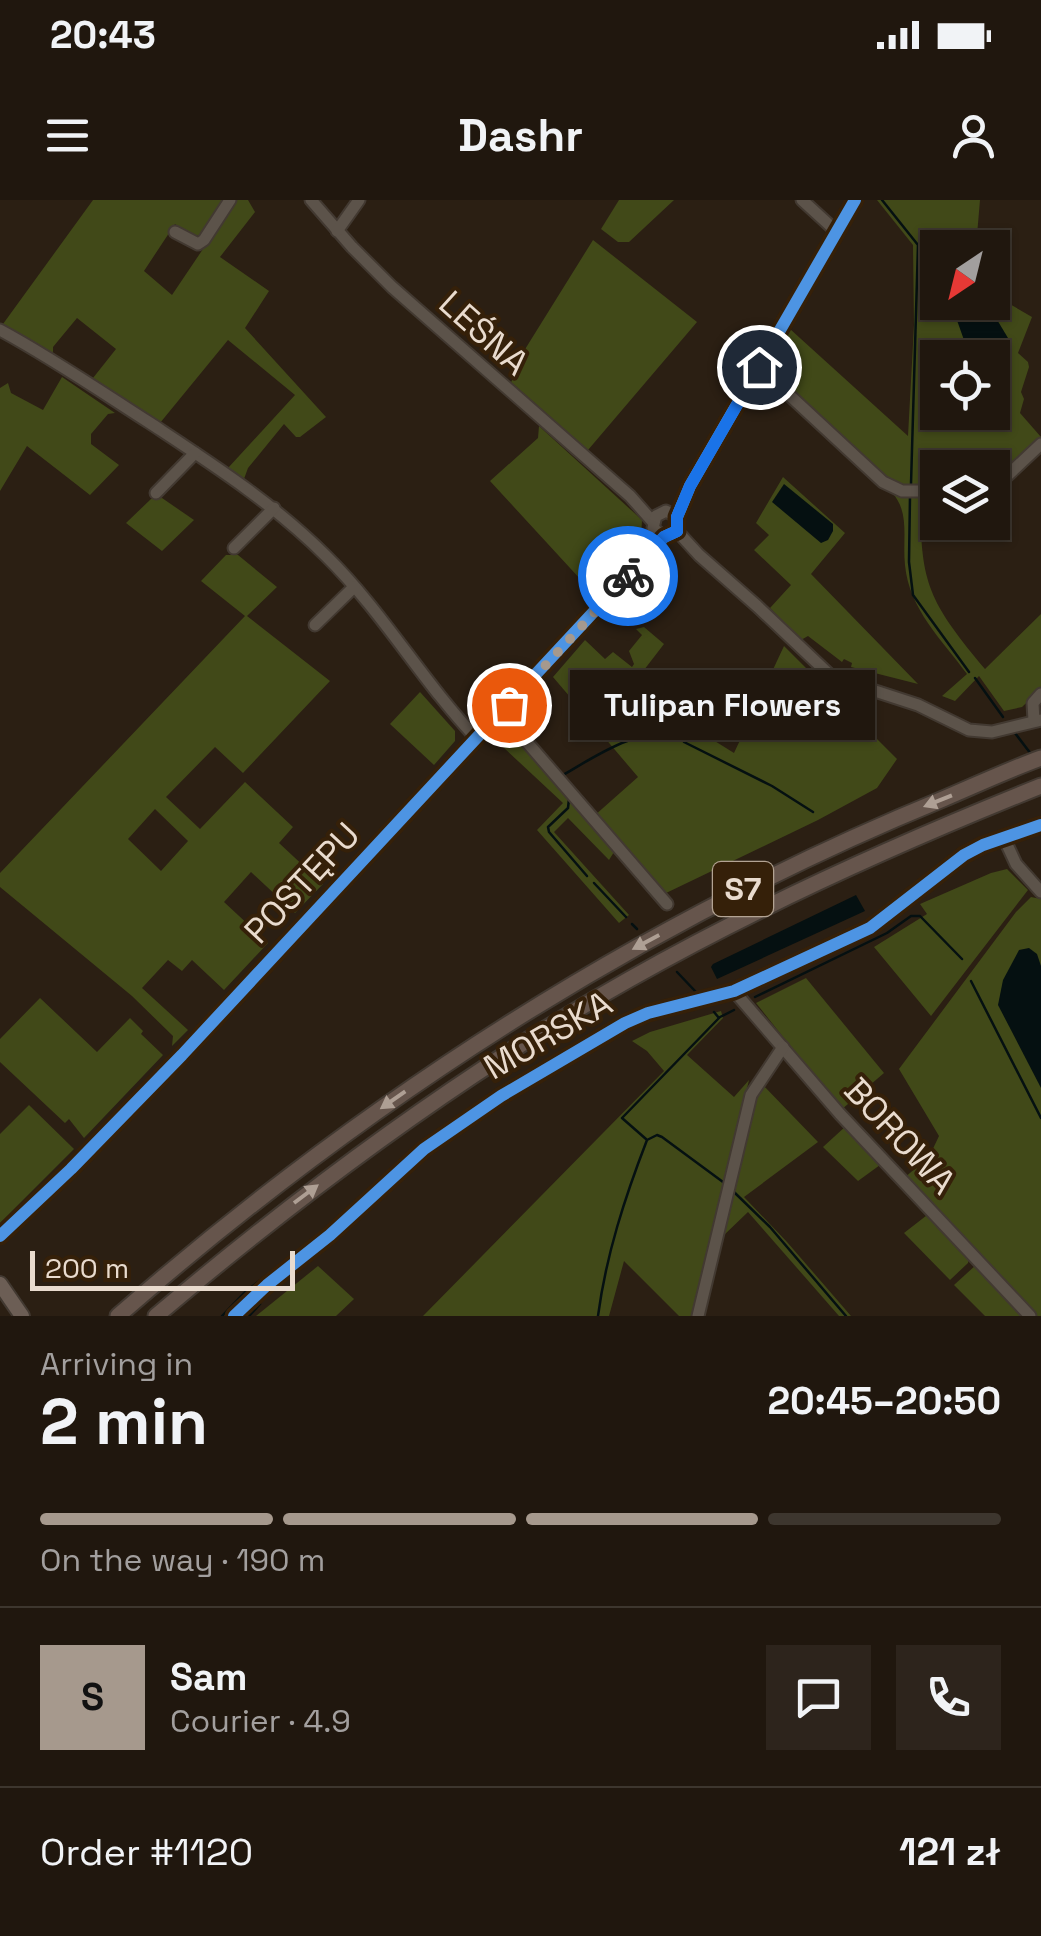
<!DOCTYPE html>
<meta charset="utf-8">
<style>
:root{--surface:#20170e;--page:#2d241c;--text:#f1f3f6;--muted:#a29f9e;--line:#3d362e;--accent:#a6998d}
body{margin:0;font-family:"Space Grotesk",sans-serif;background:var(--page);color:var(--text);height:100vh;display:flex;flex-direction:column;font-size:38px;white-space:nowrap}
*{box-sizing:border-box;margin:0}
p{font-size:32px;color:var(--muted)}
.icon{flex:none;width:55px;height:55px;fill:none;stroke:currentColor;stroke-width:2;stroke-linecap:round;stroke-linejoin:round}
.map{position:relative;height:1116px;overflow:hidden}
.details{display:flex;flex-direction:column;background:var(--surface);flex:1}
.details>*{flex:none}
.needle{width:65px;rotate:215deg}
.tools{position:absolute;left:920px;top:30px;display:grid;gap:20px}
.tools a{display:grid;place-items:center;width:90px;height:90px;border-radius:0px;background:var(--surface);box-shadow:0 2px 8px #0004,0 0 0 2px var(--line);font-size:50px}
.scale{position:absolute;left:30px;bottom:25px;width:265px;box-sizing:border-box;padding-left:10px;border:5px solid #e9dbce;border-top:0;font-size:28px;line-height:35px;white-space:nowrap;color:#e9dbce;-webkit-text-stroke:8px #352009;paint-order:stroke}
.pin{position:absolute;display:grid;place-items:center;width:85px;height:85px;color:#fff;margin:-42px;border:5px solid #fff;border-radius:50%;box-shadow:0 2px 10px #0007}
.courier{position:absolute;display:grid;place-items:center;width:100px;height:100px;margin:-50px;border:8px solid #1a73e8;border-radius:50%;background:#fff;color:#222;box-shadow:0 2px 12px #0007}
.bubble{position:absolute;height:70px;border-radius:0px;background:var(--surface);box-shadow:0 2px 8px #0004,0 0 0 2px var(--line);font-size:32px;font-weight:700;line-height:70px;text-align:center}
.head em{font-style:normal;font-weight:700}
.head div{display:flex;flex-direction:column-reverse}
.head{display:flex;align-items:center;justify-content:space-between;height:170px;padding:0 40px}
h1{font-size:65px;font-weight:700;line-height:75px}
.bar{display:grid;grid-template-columns:repeat(4,1fr);gap:15px 10px;align-content:center;height:120px;padding:0 40px}
.bar i{height:12px;border-radius:8px;background:var(--line)}
.bar .current{background:var(--accent)}
.bar p{grid-column:span 4}
.line{display:flex;align-items:center;gap:25px;padding:0 40px;border-top:2px solid var(--line)}
.line div{flex:1}
.round{display:grid;place-items:center;flex:none;width:105px;height:105px;border-radius:0px;background:var(--page)}
.status{display:flex;justify-content:space-between;align-items:center;height:70px;padding:0 50px;background:var(--surface);direction:ltr}
.status svg{height:28px;fill:currentColor}
header{display:flex;justify-content:space-between;align-items:center;height:130px;padding:0 40px;background:var(--surface);font-size:45px;font-weight:700}
.map>svg:first-child{display:block}
</style>
<div class="status"><b>20:43</b><svg viewBox="0 0 49 12"><path d="M0 12V9h3v3zM5 12V6h3v6zM10 12V3h3v9zM15 12V0h3v12zM26 1h20v11H26zM47 4h2v5h-2z"/></svg></div>
<header><svg class="icon" aria-label="menu" viewBox="0 0 24 24"><path d="M4 6h16M4 12h16M4 18h16"/></svg>Dashr<svg class="icon" aria-label="person" viewBox="0 0 24 24"><circle cx="12" cy="8" r="4"/><path d="M4 21q1-7 8-7t8 7"/></svg></header>
<div class="map">
<svg width="1041" height="1116" viewBox="0 0 1041 1116">
<rect width="100%" height="100%" fill="#2b1f13"/>
<g fill="#414918" fill-rule="evenodd">
<path d="M93,0H223L200,35L192,36L175,24L144,71L172,95L236,0H248L255,12L220,57L269,91L245,128L326,217L300,237H296L284,224L248,268L244,279L228,268L295,195L228,140L160,223L93,178L116,149L77,118L53,147V153L3,124Z"/>
<path d="M619,0H674L629,42H618L601,29Z"/>
<path d="M877,0H980L976,47L938,48V102H992L993,85L1008,103L1032,117L1018,153L1028,162L1029,167L1021,192L1024,199L1020,213L1041,237L995,285H993L992,268H938L937,288H907L885,280L766,166L790,129L908,236L914,125L913,45ZM938,158H992V212H938Z"/>
<path d="M593,40L697,122L588,250L511,182L513,179L509,175Z"/>
<path d="M62,177L115,213L108,214L91,234V244L119,265L90,295L27,246L0,291V188L8,183L11,193L43,210Z"/>
<path d="M539,226L642,320L641,338L593,393L490,281L538,238Z"/>
<path d="M783,277L845,333L811,374L918,484L851,467L852,463L844,459L842,462L808,436L801,440L770,408L791,385L754,350L769,335L756,323Z"/>
<path d="M890,291L921,294C919,384 929,401 985,469L1041,414V489L1022,507L1004,511L979,476L955,501L942,496L967,474C942,440 909,409 905,365C902,339 911,310 890,291Z"/>
<path d="M162,298L194,320L162,351L126,323L151,299Z"/>
<path d="M226,355H238L277,387L247,416L330,481L243,573L215,547L166,597L200,629L245,582L293,627L279,643L323,684L295,713L251,672L224,702L268,743L224,790L192,760L182,771L168,760L142,788L188,830L172,846L173,836L132,796L0,687V673L245,416L201,381ZM155,609L188,641L161,671L128,639Z"/>
<path d="M644,427L664,444L634,483L667,505L662,513L663,530L678,535L704,502L713,507L694,528L734,553L784,446L897,559L877,588L818,620L664,694L594,616L638,577L553,477L585,440L605,459L613,452L632,467L634,464L629,451L642,435L636,429Z"/>
<path d="M420,492L455,531V541L434,565L390,524Z"/>
<path d="M496,530L524,542L613,647L614,652L609,660L568,618L554,632L629,715L619,723L537,630L563,603L489,534Z"/>
<path d="M1007,669L1028,690L931,816L874,747L927,714L920,704L991,673Z"/>
<path d="M1031,697L1041,699V1116H1034L904,978L929,957L939,936L899,869L1016,712Z"/>
<path d="M806,778L884,873L841,910L756,803Z"/>
<path d="M40,798L97,852L130,818L143,831L141,834L163,855L84,938L69,919L65,923L0,862V839Z"/>
<path d="M721,811L723,818L687,855L734,897L749,880L692,1116H679L624,1061L609,1116H423L664,871L647,851L632,841L650,832Z"/>
<path d="M762,884L818,942L744,997L787,1042L851,1116H839L748,1012L723,1036L757,891Z"/>
<path d="M29,905L74,949L0,1023V934Z"/>
<path d="M846,926L880,965L858,981L823,947Z"/>
<path d="M931,1012L970,1055L968,1063L950,1080L904,1033Z"/>
<path d="M977,1064L1025,1116H985L954,1085Z"/>
<path d="M318,1066L354,1099L336,1116H256Z"/>
</g>
<g fill="#051011">
<path d="M965,102L987,103L1008,138C1001,155 987,158 970,157L953,109Z"/>
<path d="M784,284L833,324V331L828,340L821,343L772,302Z"/>
<path d="M856,695L865,711L717,779L711,767L713,764Z"/>
<path d="M1029,748L1037,754L1041,766V888L998,805L1003,780L1019,750Z"/>
</g>
<g fill="none" stroke-linecap="round" stroke-linejoin="round">
<g stroke="#051011" stroke-width="2.5">
<path d="M882,0L918,45L911,284"/>
<path d="M910,296L909,362L913,395L969,472"/>
<path d="M975,478L1003,517"/>
<path d="M1015,533L1031,554"/>
<path d="M684,542L772,586L813,612"/>
<path d="M563,575C593,558 641,524 676,538"/>
<path d="M569,599L568,608L548,627L549,632L587,676"/>
<path d="M594,683L626,717"/>
<path d="M632,724L637,729"/>
<path d="M677,772L696,792"/>
<path d="M971,781L1041,918"/>
<path d="M755,797L887,733L911,716H920L962,759"/>
<path d="M720,817L734,810"/>
<path d="M116,934L492,532H499L514,538"/>
<path d="M646,939L622,918L719,818L714,812"/>
<path d="M734,992L770,1027L846,1116"/>
<path d="M222,1116L245,1092L287,1060"/>
<path d="M249,1116L260,1104"/>
<path d="M598,1116C606,1055 625,997 647,940L657,935L662,937L723,982"/>
</g>
<g stroke="#423931" stroke-width="15">
<g id="minor">
<path d="M311,0L352,47L392,87L630,296L653,322"/>
<path d="M802,0L837,32"/>
<path d="M337,31L359,0"/>
<path d="M175,32L198,44L204,40L230,0"/>
<path d="M0,130C52,158 100,191 150,223C212,264 273,303 326,356C383,412 422,481 477,539"/>
<path d="M759,167L883,282L902,291H938"/>
<path d="M992,290L1041,244"/>
<path d="M156,293L195,253"/>
<path d="M677,331L699,355L757,406L832,477L918,505L969,530L992,532L1041,520"/>
<path d="M664,337L653,328L656,316L666,311L677,317"/>
<path d="M234,348L274,308"/>
<path d="M315,425L354,387"/>
<path d="M497,518L526,541L667,704"/>
<path d="M1034,521L1033,503L1041,494"/>
<path d="M1004,638L1016,664L1041,692"/>
<path d="M734,791L840,914L1030,1116"/>
<path d="M0,1036L71,969L182,855L640,362L664,337L677,331V317L690,286L855,0"/>
<path d="M234,1116L267,1085L330,1035L424,949L501,896L625,823L648,813L734,791L870,728L964,655L983,645L1041,625"/>
<path d="M698,1116L751,895L783,847"/>
</g>
</g>
<g stroke="#423931" stroke-width="18">
<path id="major" d="M0,1084L22,1116"/>
</g>
<g stroke="#423931" stroke-width="19">
<g id="highway">
<path d="M118,1116C364,901 641,723 943,599C976,585 1008,570 1041,558"/>
<path d="M156,1116C304,991 461,874 630,779C762,704 901,642 1041,586"/>
</g>
</g>
<use href="#minor" stroke="#5c534a" stroke-width="11"/>
<use href="#major" stroke="#6c5e55" stroke-width="14"/>
<use href="#highway" stroke="#66554c" stroke-width="15"/>
<g stroke="#352009" stroke-width="19">
<g id="cycleway">
<path d="M0,1036L71,969L182,855L640,362L664,337L677,331V317L690,286L855,0"/>
<path d="M234,1116L267,1085L330,1035L424,949L501,896L625,823L648,813L734,791L870,728L964,655L983,645L1041,625"/>
</g>
</g>
<use href="#cycleway" stroke="#4d94e3" stroke-width="12"/>
</g>
<defs><path id="oneway-solid" d="M-6-.8H1V-3.2L6.5 0L1 3.2V.8H-6Z" transform="scale(2.5)"/></defs>
<g fill="#ae9f94">
<use href="#oneway-solid" transform="translate(938 601) rotate(158)"/>
<use href="#oneway-solid" transform="translate(646 742) rotate(152)"/>
<use href="#oneway-solid" transform="translate(393 900) rotate(145)"/>
<use href="#oneway-solid" transform="translate(306 994) rotate(-37)"/>
</g>
<g fill="none" stroke-linecap="round" stroke-linejoin="round">
<path stroke="#a6998d" stroke-width="10" stroke-dasharray="0 18" d="M509,505L628,376"/>
<path stroke="#1a73e8" stroke-width="12" d="M628,376L664,337L677,331V317L690,286L759,167"/>
</g>
<g text-anchor="middle" stroke-width="8" stroke-linejoin="round" paint-order="stroke">
<rect fill="#352009" stroke="#b3a393" stroke-width="2.5" x="713" y="662" width="60" height="54" rx="8"/>
<g font-size="32" font-weight="bold" fill="#e9dbce">
<text x="743" y="700">S7</text>
</g>
<g font-size="35" fill="#e9dbce" stroke="#352009">
<text transform="translate(484 133) rotate(42)" y="12">LEŚNA</text>
<text transform="translate(302 683) rotate(-47)" y="12">POSTĘPU</text>
<text transform="translate(548 835) rotate(-30)" y="12">MORSKA</text>
<text transform="translate(900 936) rotate(47)" y="12">BOROWA</text>
</g>
</g>
</svg>
<div class="tools">
<a><svg class="needle" viewBox="-14 -14 28 28"><path d="M0-13l5 13h-10z" fill="#e53935"/><path d="M0 13l5-13h-10z" fill="#a29f9e"/></svg></a>
<a><svg class="icon" aria-label="locate" viewBox="0 0 24 24"><circle cx="12" cy="12" r="6"/><path d="M12 2v4M12 18v4M2 12h4M18 12h4"/></svg></a>
<a><svg class="icon" aria-label="layers" viewBox="0 0 24 24"><path d="M12 4l9 5-9 5-9-5zM3 14l9 5 9-5"/></svg></a>
</div>
<div class="scale">200 m</div>
<div class="pin" style="left:509px;top:505px;background:#ea580c"><svg class="icon" aria-label="bag" viewBox="0 0 24 24"><path d="M5 8h14l-1 12H6zM9 8a3 3 0 0 1 6 0"/></svg></div>
<div class="pin" style="left:759px;top:167px;background:#1f2937"><svg class="icon" aria-label="home" viewBox="0 0 24 24"><path d="M3 11l9-7 9 7M6 9v11h12V9"/></svg></div>
<div class="courier" style="left:628px;top:376px"><svg class="icon" aria-label="bike" viewBox="0 0 24 24"><circle cx="6" cy="16" r="4"/><circle cx="18" cy="16" r="4"/><path d="M6 16l4-8h5l3 8M10 8l3 8H6M13 5h3"/></svg></div>
<div class="bubble" style="left:570px;top:470px;width:305px">Tulipan Flowers</div>
</div>
<section class="details">
<div class="head"><div><h1>2 min</h1><p>Arriving in</p></div><em>20:45–20:50</em></div>
<div class="bar"><i class="current"></i><i class="current"></i><i class="current"></i><i></i><p>On the way · 190 m</p></div>
<div class="line" style="height:180px"><b class="round" style="background:var(--accent);color:#111">S</b><div><b>Sam</b><p>Courier · 4.9</p></div><a class="round"><svg class="icon" aria-label="chat" viewBox="0 0 24 24"><path d="M4 5h16v11H9l-5 4z"/></svg></a><a class="round"><svg class="icon" aria-label="phone" viewBox="0 0 24 24"><path d="M5 4h4l2 5-3 2q2 4 5 5l2-3 5 2v4C11 20 4 13 5 4z"/></svg></a></div>
<div class="line" style="height:130px"><div>Order #1120</div><b>121 zł</b></div>
</section>
